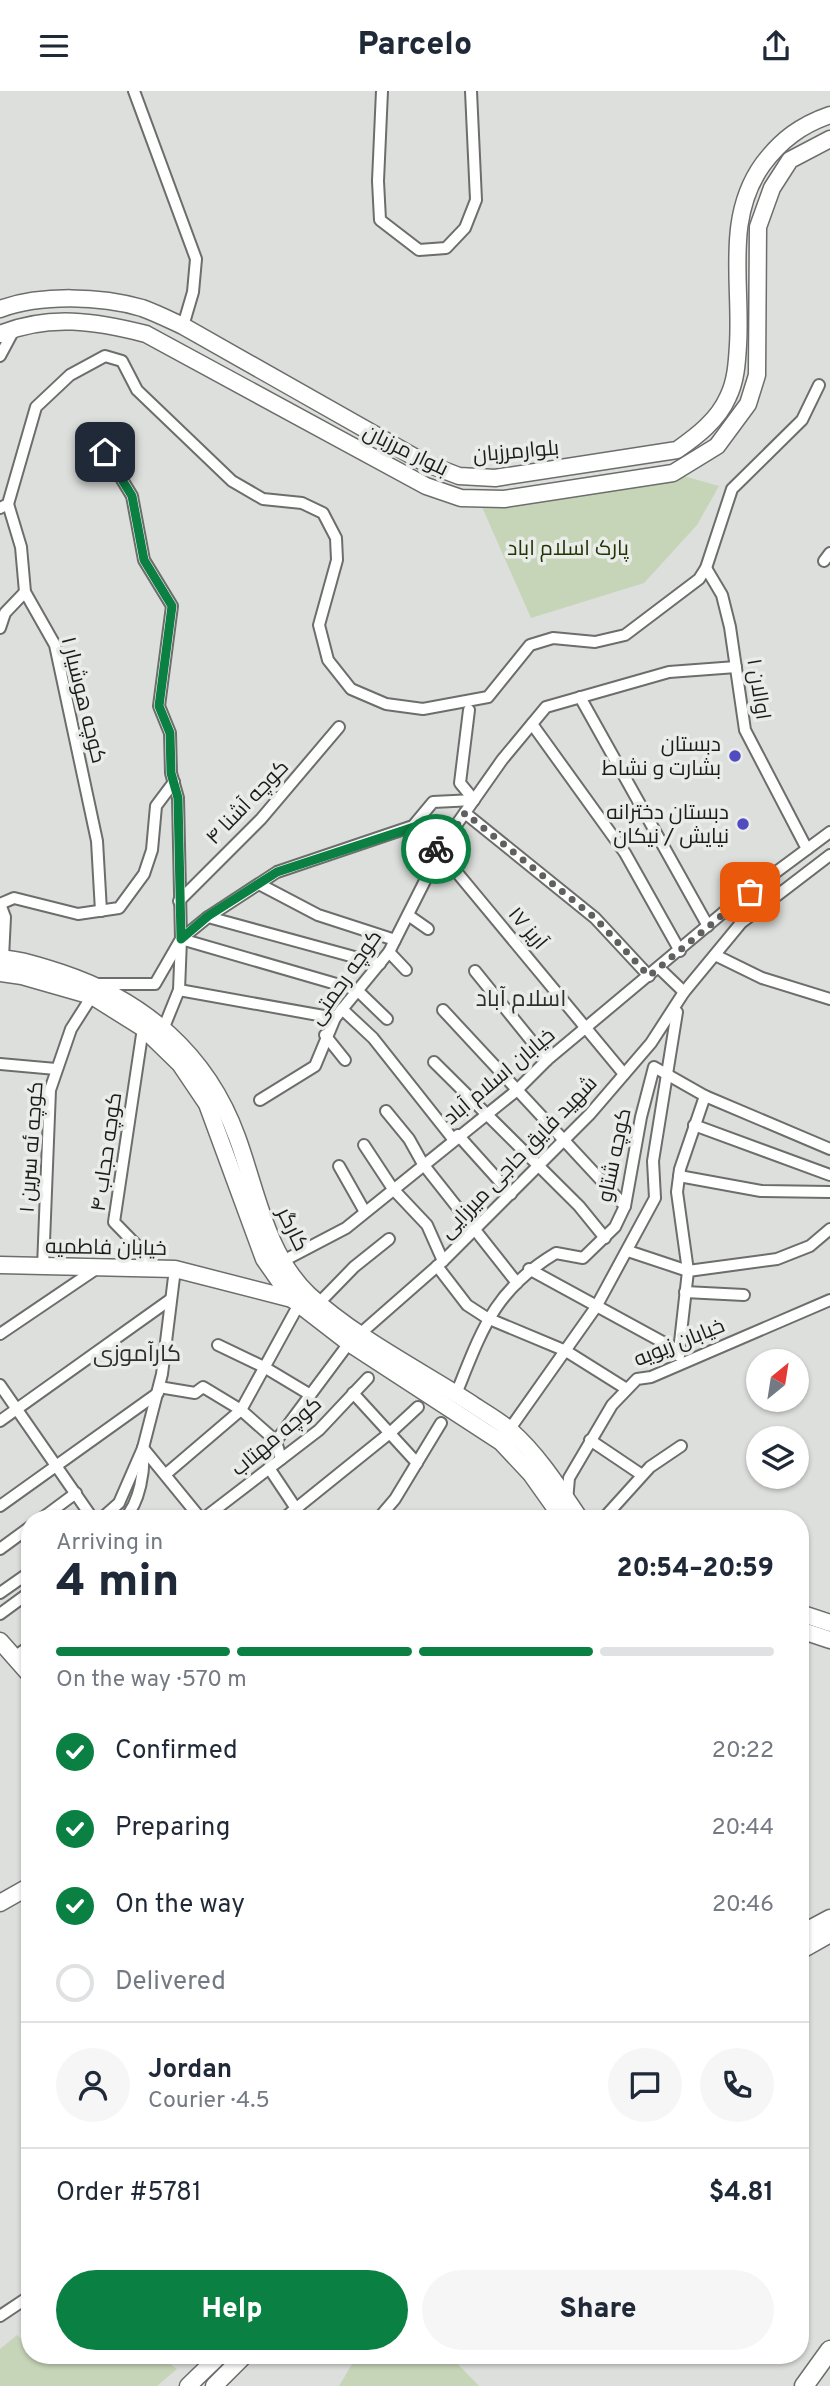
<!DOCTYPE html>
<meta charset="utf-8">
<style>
:root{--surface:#fff;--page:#f6f6f7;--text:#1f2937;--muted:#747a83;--line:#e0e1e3;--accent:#0b8043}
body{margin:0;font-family:Overpass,Cairo,sans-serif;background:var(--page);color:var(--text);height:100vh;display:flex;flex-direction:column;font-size:26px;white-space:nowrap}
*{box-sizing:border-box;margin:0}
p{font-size:23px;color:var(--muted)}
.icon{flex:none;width:38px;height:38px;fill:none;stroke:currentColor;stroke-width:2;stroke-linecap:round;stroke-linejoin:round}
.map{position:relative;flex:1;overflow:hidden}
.panel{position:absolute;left:21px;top:1419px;width:788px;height:854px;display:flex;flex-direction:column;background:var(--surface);border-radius:28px;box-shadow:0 2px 5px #0004}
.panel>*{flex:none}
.needle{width:46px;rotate:30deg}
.fabs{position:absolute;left:746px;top:1258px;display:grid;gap:14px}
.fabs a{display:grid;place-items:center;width:63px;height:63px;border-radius:50%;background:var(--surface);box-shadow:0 2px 5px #0004;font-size:35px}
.pin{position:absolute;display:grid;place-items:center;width:60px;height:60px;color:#fff;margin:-30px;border-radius:14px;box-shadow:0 4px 10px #0006}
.courier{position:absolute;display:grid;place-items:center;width:70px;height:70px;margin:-35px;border:5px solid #0b8043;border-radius:50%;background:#fff;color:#222;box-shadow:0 2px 9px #0007}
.head em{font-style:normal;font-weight:800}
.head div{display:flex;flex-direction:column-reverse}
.head{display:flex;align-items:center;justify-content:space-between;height:119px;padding:0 35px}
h1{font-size:46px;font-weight:800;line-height:52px}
.bar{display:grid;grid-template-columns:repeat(4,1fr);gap:10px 7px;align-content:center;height:84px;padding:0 35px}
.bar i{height:9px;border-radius:5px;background:var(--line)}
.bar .on{background:var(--accent)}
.bar p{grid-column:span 4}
.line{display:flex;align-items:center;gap:18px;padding:0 35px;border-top:2px solid var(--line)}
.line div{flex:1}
.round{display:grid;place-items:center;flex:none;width:74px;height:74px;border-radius:37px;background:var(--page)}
ol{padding:0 35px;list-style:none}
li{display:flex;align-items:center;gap:21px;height:77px}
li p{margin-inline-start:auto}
li .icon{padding:7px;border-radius:50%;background:var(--accent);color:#fff;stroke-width:4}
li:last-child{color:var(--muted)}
li i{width:38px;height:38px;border:4px solid var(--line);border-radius:50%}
.cta{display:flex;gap:14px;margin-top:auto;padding:14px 35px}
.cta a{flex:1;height:80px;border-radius:42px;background:var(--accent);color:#fff;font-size:28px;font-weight:800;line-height:80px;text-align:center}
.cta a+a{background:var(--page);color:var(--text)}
header{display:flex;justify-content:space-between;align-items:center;height:91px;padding:0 35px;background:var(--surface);font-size:32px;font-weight:800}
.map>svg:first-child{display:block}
</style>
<header><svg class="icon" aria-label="menu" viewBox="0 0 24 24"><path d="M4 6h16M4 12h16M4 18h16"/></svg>Parcelo<svg class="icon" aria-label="share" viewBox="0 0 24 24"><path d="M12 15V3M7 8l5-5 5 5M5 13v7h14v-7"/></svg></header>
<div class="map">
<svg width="830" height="2295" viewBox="0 0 830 2295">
<rect width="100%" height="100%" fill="#dddfdc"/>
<g fill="#c6d5b8">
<path d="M673,382L719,395L697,434L644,492L531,527L482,416Z"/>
<path d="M17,2244L30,2257V2264L38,2265L47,2273L59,2265H159L177,2278L157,2295H0V2258Z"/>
<path d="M357,2265H450L479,2295H339Z"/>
</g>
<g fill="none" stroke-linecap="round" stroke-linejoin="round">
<g stroke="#6c6e6b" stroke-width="14">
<g id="street">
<path d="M134,0L196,168L193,201L183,235"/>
<path d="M382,0L378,90L380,129L419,159L446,157L465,137L476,109L471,0"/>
<path d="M0,265L15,237"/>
<path d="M95,344L132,405L144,469L172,515L159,615L170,642L171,682L178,707L181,848L179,899L164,936"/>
<path d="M8,413L21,456L25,501L55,554L97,750L101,820"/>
<path d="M0,417L8,413L36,316L70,284L105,265L122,270L137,299L232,390L263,408L302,412L323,422L336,447L337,469L319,534L328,569L351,598L386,613L423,618L488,606L530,554L553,547L595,551L625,544L699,488L706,477L732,398L802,329L819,294"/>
<path d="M824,470L830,462"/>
<path d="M706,477L722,504L730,536L745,639L807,758"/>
<path d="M0,537L5,522L25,501"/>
<path d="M580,606L708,835"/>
<path d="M469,619L460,692L474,709"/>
<path d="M532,633L625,762L680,860"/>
<path d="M465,722L595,827L649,885"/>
<path d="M413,735L440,761L624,983"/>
<path d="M259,793L318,824L395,849"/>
<path d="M179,810L261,728L339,636"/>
<path d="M0,813L14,807L78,823L119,817L144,783L152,759L156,715L174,691"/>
<path d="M0,813L5,826L3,867"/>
<path d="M408,824L428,838"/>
<path d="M208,826L380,873"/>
<path d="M181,848L357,899L387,928"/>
<path d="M389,861L406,879"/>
<path d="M715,864L762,887L830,908"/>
<path d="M659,877L684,901"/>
<path d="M475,880L547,969"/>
<path d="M96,893H155L181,848L208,826L277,781L413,735L433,711L474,709"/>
<path d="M179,899L335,927"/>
<path d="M342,918L373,947L453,1048"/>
<path d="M443,919L625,1115"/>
<path d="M143,937L114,1131L147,1165L150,1178"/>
<path d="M325,944L345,969"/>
<path d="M434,971L579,1115L605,1147"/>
<path d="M0,973L56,978"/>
<path d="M260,1009L315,975L335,927L389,861L445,750L502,669L546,616L669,581L736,576"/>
<path d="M386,1020L409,1048L423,1073L517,1192"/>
<path d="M694,1034L830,1084"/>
<path d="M458,1044L511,1103"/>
<path d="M364,1054L393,1098L427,1134L443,1170"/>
<path d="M339,1075L365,1121"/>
<path d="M679,1085L761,1100L830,1101"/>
<path d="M628,1160L688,1180L777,1168L810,1155L830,1138"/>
<path d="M283,1170L346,1137L516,1000L547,969L737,810L830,741"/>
<path d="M437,1175L467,1214L487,1227L566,1260L625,1297"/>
<path d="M43,1176L50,999L71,938L92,905"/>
<path d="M529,1178L679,1260V1265"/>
<path d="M685,1201L744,1204"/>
<path d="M319,1212L354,1176L389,1148"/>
<path d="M361,1242L443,1170L590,1023L651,952L684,901L741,832L830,764"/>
<path d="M0,1243L96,1178"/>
<path d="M218,1254L264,1276L309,1303"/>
<path d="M679,1260L688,1180L677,1101L680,1078L705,1005"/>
<path d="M0,1294L93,1428"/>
<path d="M159,1296L195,1302L203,1296L241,1319L276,1350"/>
<path d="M353,1302L417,1372"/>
<path d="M456,1303C482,1239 494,1199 556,1162L583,1167L615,1136L625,1115L641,1026L654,976L705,1005L830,1058"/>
<path d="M0,1330L171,1208"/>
<path d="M509,1339L596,1216L655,1107L653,1070L677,921"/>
<path d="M590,1349L642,1384"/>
<path d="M143,1357L201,1428"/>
<path d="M281,1368L276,1350L349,1252"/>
<path d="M269,1377L303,1428"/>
<path d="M166,1383L241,1319L298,1215"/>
<path d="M567,1410L569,1387L612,1314L637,1288L651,1286L830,1209"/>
<path d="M0,1415L158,1302"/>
<path d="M41,1428L76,1402"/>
<path d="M101,1428L119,1412L143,1357L162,1283L175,1178"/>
<path d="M124,1428C140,1412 145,1379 143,1357"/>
<path d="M203,1428L319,1339L368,1287"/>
<path d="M283,1428L391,1341L418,1316"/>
<path d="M378,1428L395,1408L441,1332"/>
<path d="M603,1428L650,1376L681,1355"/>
<path d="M0,1458L30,1436"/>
<path d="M0,1502L30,1481"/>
<path d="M0,1523L30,1501"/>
<path d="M14,1566L30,1555"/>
<path d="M0,2225L30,2205"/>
</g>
</g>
<g stroke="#6c6e6b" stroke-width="19">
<g id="secondary">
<path d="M0,218C41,203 101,205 142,217C156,222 170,229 183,235L425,372L459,385L495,387L677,359C697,345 718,329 728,306C736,290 737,271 738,254C742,192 724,127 763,73C781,49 801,34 830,24"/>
<path d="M0,243C49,223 96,230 146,243L426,395L461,407L504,408L673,382L717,355L748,313L757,284L758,136L772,97L790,69L830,48"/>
<path d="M0,867C22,869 41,875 62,882C143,909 207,963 237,1046C256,1097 266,1164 309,1204C356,1247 418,1278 472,1313C485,1322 500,1330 511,1340C539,1365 559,1397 580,1428"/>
<path d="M0,882L22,885L92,905L143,937L180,973L207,1013L264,1168L292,1208L349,1252L501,1351L531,1383L563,1428"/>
<path d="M0,1174L175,1178L292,1208"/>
<path d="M800,1522L830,1532"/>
<path d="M800,1539L830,1549"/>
<path d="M0,1550L30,1584"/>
<path d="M0,1812L30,1795"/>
<path d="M800,1843L830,1827"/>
<path d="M800,1860L830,1843"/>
<path d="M188,2295L220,2264"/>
<path d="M214,2295L245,2264"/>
</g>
</g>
<g stroke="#6c6e6b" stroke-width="21">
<path id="primary" d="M804,2295L830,2259"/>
</g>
<use href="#street" stroke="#fff" stroke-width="10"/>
<use href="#secondary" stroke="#fff" stroke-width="16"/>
<use href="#primary" stroke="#fff" stroke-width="18"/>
</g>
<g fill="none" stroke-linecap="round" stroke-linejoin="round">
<path stroke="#5f605f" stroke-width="7" stroke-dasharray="0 12.6" d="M436,758L440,761L465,722L595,827L649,885L750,801"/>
<path stroke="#0b8043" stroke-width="9" d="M105,361L132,405L144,469L172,515L159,615L170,642L171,682L178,707L181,848L208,825L277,781L414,736L436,758"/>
</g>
<g fill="#514bc2" stroke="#eaece9" stroke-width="2.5">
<circle cx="735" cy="665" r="7"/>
<circle cx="743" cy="733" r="7"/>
</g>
<g text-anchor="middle" stroke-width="7" stroke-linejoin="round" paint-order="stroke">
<g font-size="21" fill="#1b1c1b" stroke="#eaece9">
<text transform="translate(406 359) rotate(26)" y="7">بلوار مرزبان</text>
<text transform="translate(516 360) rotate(-5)" y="7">بلوارمرزبان</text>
<text transform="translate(759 598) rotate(81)" y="7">اوالان ۱</text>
<text transform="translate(84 609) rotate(76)" y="7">کوچه هوشیار ۱</text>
<text transform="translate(247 711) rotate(-46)" y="7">کوچه آشنا ۴</text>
<text transform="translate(528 837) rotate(50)" y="7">آریز ۱۷</text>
<text transform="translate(345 886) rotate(-55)" y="7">کوچه رحمتی</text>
<text transform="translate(499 985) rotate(-40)" y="7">خیابان اسلام آباد</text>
<text transform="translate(31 1056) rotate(-86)" y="7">کوچه ئه سرین ۱</text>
<text transform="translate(106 1061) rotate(-82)" y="7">کوچه حجاب ۴</text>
<text transform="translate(614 1064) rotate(-78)" y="7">کوچه شتاو</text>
<text transform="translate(518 1066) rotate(-46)" y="7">شهید فایق حاجی میرزایی</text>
<text transform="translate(293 1138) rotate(64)" y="7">کارگر</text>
<text transform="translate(106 1156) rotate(1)" y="7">خیابان فاطمیه</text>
<text transform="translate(679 1251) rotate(-22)" y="7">خیابان زیویه</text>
<text transform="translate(276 1345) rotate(-40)" y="7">کوچه مهتاب</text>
</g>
<g font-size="21" fill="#203502" stroke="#eaece9">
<text x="568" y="464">پارک اسلام اباد</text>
</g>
<g font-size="21" fill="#1b1c1b" stroke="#eaece9" text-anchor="end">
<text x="721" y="660">دبستان<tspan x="721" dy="24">بشارت و نشاط</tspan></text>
<text x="729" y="728">دبستان دخترانه<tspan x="729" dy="24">نیایش / نیکان</tspan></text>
</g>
<g font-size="23" fill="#2e302d" stroke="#eaece9">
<text x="521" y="915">اسلام آباد</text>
<text x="137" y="1270">کارآموزی</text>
</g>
</g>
</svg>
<div class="fabs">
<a><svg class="needle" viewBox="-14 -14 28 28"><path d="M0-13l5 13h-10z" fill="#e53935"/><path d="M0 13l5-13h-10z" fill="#747a83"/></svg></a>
<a><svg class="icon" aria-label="layers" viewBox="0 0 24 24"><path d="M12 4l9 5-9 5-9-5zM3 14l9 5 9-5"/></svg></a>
</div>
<div class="pin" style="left:750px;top:801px;background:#ea580c"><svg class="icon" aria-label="bag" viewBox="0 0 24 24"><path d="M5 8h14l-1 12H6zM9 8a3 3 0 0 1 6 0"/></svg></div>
<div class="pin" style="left:105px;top:361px;background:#1f2937"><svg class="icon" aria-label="home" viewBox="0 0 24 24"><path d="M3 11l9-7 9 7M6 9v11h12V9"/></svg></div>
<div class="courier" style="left:436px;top:758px"><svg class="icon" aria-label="bike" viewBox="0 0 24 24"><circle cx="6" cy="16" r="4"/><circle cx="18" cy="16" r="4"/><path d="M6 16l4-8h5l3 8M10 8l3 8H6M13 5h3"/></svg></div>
<section class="panel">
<div class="head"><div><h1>4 min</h1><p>Arriving in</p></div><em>20:54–20:59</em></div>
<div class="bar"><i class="on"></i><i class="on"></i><i class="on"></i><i></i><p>On the way · 570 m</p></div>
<ol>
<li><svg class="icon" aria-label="check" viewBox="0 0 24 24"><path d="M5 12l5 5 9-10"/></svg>Confirmed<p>20:22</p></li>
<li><svg class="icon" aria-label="check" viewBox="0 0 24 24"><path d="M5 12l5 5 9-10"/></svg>Preparing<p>20:44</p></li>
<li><svg class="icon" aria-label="check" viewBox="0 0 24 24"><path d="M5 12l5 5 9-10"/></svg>On the way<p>20:46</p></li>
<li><i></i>Delivered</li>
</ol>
<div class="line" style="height:126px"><a class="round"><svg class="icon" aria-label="person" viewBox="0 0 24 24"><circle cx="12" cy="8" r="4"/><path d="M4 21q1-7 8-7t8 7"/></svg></a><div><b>Jordan</b><p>Courier · 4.5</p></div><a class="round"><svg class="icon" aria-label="chat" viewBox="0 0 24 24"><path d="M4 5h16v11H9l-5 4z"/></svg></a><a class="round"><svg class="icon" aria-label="phone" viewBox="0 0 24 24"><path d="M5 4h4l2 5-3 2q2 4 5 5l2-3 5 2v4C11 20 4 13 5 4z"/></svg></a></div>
<div class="line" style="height:91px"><div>Order #5781</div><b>$4.81</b></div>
<div class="cta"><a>Help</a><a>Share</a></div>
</section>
</div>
